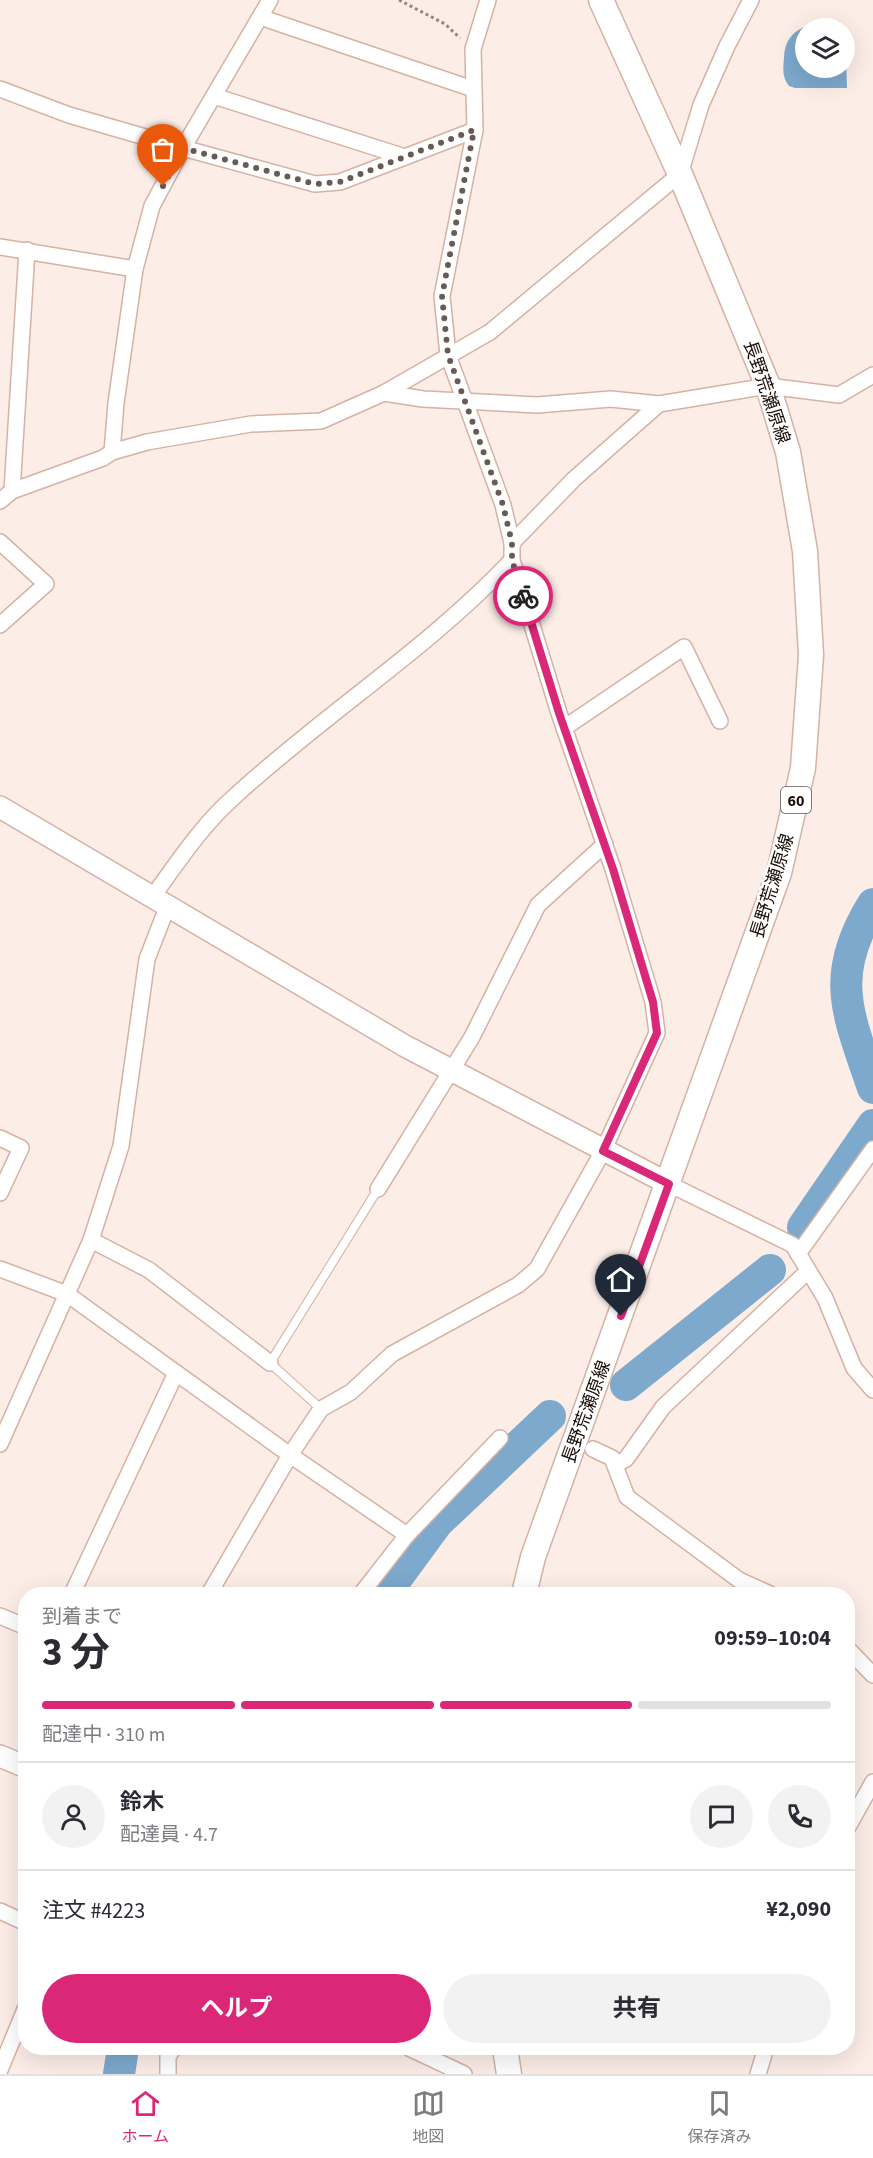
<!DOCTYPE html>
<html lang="ja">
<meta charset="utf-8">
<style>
:root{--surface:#fff;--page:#f2f2f3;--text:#2b2b33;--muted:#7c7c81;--line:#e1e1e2;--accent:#db2777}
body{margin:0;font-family:"Source Sans 3","Noto Sans JP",sans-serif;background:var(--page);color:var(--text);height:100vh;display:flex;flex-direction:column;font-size:22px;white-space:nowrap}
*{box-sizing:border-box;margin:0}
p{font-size:20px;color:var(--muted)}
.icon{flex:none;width:33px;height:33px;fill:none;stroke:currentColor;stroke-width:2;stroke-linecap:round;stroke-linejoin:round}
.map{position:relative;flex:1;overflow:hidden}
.details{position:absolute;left:18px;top:1587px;width:837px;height:468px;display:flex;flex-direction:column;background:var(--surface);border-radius:24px;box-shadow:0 6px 24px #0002}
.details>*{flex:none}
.buttons{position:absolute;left:795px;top:18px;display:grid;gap:12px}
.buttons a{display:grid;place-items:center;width:60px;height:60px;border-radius:50%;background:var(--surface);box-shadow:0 6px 24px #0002;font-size:30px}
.pin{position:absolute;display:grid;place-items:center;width:51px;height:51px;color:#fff;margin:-62px -26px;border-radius:50% 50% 50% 0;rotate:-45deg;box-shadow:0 0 6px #0007}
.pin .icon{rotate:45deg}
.courier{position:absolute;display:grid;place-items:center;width:60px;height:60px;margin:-30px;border:4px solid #db2777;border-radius:50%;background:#fff;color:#222;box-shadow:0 2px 8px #0007}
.summary em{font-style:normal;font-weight:700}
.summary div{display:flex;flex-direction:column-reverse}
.summary{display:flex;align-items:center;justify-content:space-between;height:102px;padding:0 24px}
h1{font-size:39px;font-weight:700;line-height:45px}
.bar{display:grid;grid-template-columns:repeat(4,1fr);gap:9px 6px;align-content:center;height:72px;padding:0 24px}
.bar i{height:8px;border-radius:4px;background:var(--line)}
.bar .selected{background:var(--accent)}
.bar p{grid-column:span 4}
.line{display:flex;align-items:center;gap:15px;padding:0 24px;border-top:2px solid var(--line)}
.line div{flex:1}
.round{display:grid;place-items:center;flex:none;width:63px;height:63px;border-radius:32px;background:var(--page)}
.cta{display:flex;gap:12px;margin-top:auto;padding:12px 24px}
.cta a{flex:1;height:69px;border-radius:36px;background:var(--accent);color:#fff;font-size:24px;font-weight:700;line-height:69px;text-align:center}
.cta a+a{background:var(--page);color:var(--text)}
.tabs{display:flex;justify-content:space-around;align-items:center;height:84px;border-top:2px solid var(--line);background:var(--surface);font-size:16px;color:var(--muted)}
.tabs a{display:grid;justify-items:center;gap:3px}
.tabs .selected{color:var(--accent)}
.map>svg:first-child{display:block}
</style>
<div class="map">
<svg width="873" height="2074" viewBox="0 0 873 2074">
<rect width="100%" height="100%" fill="#fcede7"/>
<path fill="#7da9cd" d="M839,21L840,28H806V68H844L845,32L847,88H795L789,86C782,77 783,69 784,58C785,26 812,23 839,21Z"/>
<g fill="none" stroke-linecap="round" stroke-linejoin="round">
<g stroke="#7da9cd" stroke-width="32">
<path d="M873,904C828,976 848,1014 873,1088"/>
<path d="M803,1227L873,1125"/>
<path d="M626,1385L770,1270"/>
<path d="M385,1594L437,1523L550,1416"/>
<path d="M119,2074L123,2048"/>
</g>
<g stroke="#d5b2a3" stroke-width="10">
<path id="lane" d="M321,1409L270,1363L378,1189"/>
</g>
<g stroke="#d5b2a3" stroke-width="18">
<g id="street">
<path d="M260,17L270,0"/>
<path d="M0,89L69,115L183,148L260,17L473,89"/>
<path d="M214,96L405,157"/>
<path d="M0,247L135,269"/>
<path d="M384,393L423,399L537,405L611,399L659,404L768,386L839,395L873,375"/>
<path d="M112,452L116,403L135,269L152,206L183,148L315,184L340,182L475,130"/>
<path d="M12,491L27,250"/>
<path d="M0,501L12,491L103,458L112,452L147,442L251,424L321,421L384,393L490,332L680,174L701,105L727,46L751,0"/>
<path d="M0,542L46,584L0,625"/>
<path d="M512,543L574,479L659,404"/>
<path d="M564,728L684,647L720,721"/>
<path d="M153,896C178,862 202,825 234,797C324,714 428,649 512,560"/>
<path d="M0,1138L21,1148L0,1193"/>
<path d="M669,1184L793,1245L825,1298L854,1368L873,1390"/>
<path d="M378,1189L472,1037L538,905L605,844"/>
<path d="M91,1240L149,1270L270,1363"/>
<path d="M798,1254L873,1149"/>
<path d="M0,1269L67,1294L290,1455L407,1535"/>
<path d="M0,1444L91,1240L121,1146L147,959L168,905"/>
<path d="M593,1449L612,1458L627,1497L739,1580L770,1594"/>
<path d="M615,1465L626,1459L663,1407L808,1271"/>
<path d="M72,1594L176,1373"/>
<path d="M209,1594L290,1455L321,1409L351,1392L392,1354L518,1285L537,1269L603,1151L657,1033L653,1002L613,869L559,713L512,560V543L503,505L448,355L442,296L475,130L473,49L488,0"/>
<path d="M361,1594L407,1535L500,1438"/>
<path d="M0,1616L26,1627"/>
<path d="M848,1649L873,1675"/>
<path d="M848,1827L873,1782"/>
<path d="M0,1911L26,1923"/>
<path d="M409,2048L464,2074"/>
<path d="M0,2070L26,2007"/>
<path d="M168,2074V2056L174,2048"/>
<path d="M758,2074L766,2048"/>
</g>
</g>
<g stroke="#d5b2a3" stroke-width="24">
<g id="secondary">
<path d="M0,807L405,1046L669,1184"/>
<path d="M0,1756L26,1767"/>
</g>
</g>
<g stroke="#d5b2a3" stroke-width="27">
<g id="primary">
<path d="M524,1594L533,1557L779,873L803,768L811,655L805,551L788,452L768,386L680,174L601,0"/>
<path d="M505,2048L509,2074"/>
</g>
</g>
<path stroke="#948681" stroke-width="3" stroke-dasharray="3 3" stroke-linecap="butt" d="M399,0L445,24L460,38"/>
<use href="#lane" stroke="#fff" stroke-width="8"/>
<use href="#street" stroke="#fff" stroke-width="15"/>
<use href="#secondary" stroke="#fff" stroke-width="21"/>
<use href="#primary" stroke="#fff" stroke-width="24"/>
</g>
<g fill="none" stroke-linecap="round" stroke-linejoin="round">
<path stroke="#685b55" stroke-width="6" stroke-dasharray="0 10.8" d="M163,186L183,148L315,184L340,182L474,130L442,296L448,355L503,505L512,543V560L523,596"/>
<path stroke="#db2777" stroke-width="8" d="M523,596L559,713L613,869L653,1002L657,1033L603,1151L669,1184L621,1316"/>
</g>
<g text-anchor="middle" stroke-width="5" stroke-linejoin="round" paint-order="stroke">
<rect fill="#fff" stroke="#5d5551" stroke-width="1.5" x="781" y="787" width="30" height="26" rx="4.5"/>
<g font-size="16" font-weight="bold" fill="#180c07">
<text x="796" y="806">60</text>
</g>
<g font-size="18" fill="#180c07" stroke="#fff">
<text transform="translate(767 392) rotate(71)" y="6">長野荒瀬原線</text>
<text transform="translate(772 886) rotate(-73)" y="6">長野荒瀬原線</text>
<text transform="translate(586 1412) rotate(-70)" y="6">長野荒瀬原線</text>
</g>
</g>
</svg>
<div class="buttons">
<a><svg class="icon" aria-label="layers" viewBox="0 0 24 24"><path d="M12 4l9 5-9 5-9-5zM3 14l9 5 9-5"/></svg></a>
</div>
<div class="pin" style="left:163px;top:186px;background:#ea580c"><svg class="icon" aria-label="bag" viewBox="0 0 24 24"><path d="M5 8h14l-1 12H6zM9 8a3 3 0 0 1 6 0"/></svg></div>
<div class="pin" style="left:621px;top:1316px;background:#1f2937"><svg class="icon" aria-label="home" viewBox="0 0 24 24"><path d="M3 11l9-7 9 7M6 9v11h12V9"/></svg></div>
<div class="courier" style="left:523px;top:596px"><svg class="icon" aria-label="bike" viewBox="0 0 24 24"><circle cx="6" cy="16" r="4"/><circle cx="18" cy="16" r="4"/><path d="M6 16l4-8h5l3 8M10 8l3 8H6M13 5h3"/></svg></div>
<section class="details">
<div class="summary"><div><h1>3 分</h1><p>到着まで</p></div><em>09:59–10:04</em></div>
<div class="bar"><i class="selected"></i><i class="selected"></i><i class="selected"></i><i></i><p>配達中 · 310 m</p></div>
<div class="line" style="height:108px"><a class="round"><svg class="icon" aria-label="person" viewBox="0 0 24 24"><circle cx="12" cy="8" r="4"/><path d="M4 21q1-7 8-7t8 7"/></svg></a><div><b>鈴木</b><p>配達員 · 4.7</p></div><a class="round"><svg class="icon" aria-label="chat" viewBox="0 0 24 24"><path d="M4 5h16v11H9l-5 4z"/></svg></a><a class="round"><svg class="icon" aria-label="phone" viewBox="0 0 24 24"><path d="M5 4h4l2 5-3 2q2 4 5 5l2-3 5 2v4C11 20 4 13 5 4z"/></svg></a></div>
<div class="line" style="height:78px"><div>注文 #4223</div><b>¥2,090</b></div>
<div class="cta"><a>ヘルプ</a><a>共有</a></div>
</section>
</div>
<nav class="tabs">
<a class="selected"><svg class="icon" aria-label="home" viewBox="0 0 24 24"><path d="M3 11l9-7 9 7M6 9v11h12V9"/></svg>ホーム</a>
<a><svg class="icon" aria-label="map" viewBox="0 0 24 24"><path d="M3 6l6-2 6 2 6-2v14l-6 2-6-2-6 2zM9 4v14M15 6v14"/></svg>地図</a>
<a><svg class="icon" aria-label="saved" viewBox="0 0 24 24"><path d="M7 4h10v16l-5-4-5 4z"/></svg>保存済み</a>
</nav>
